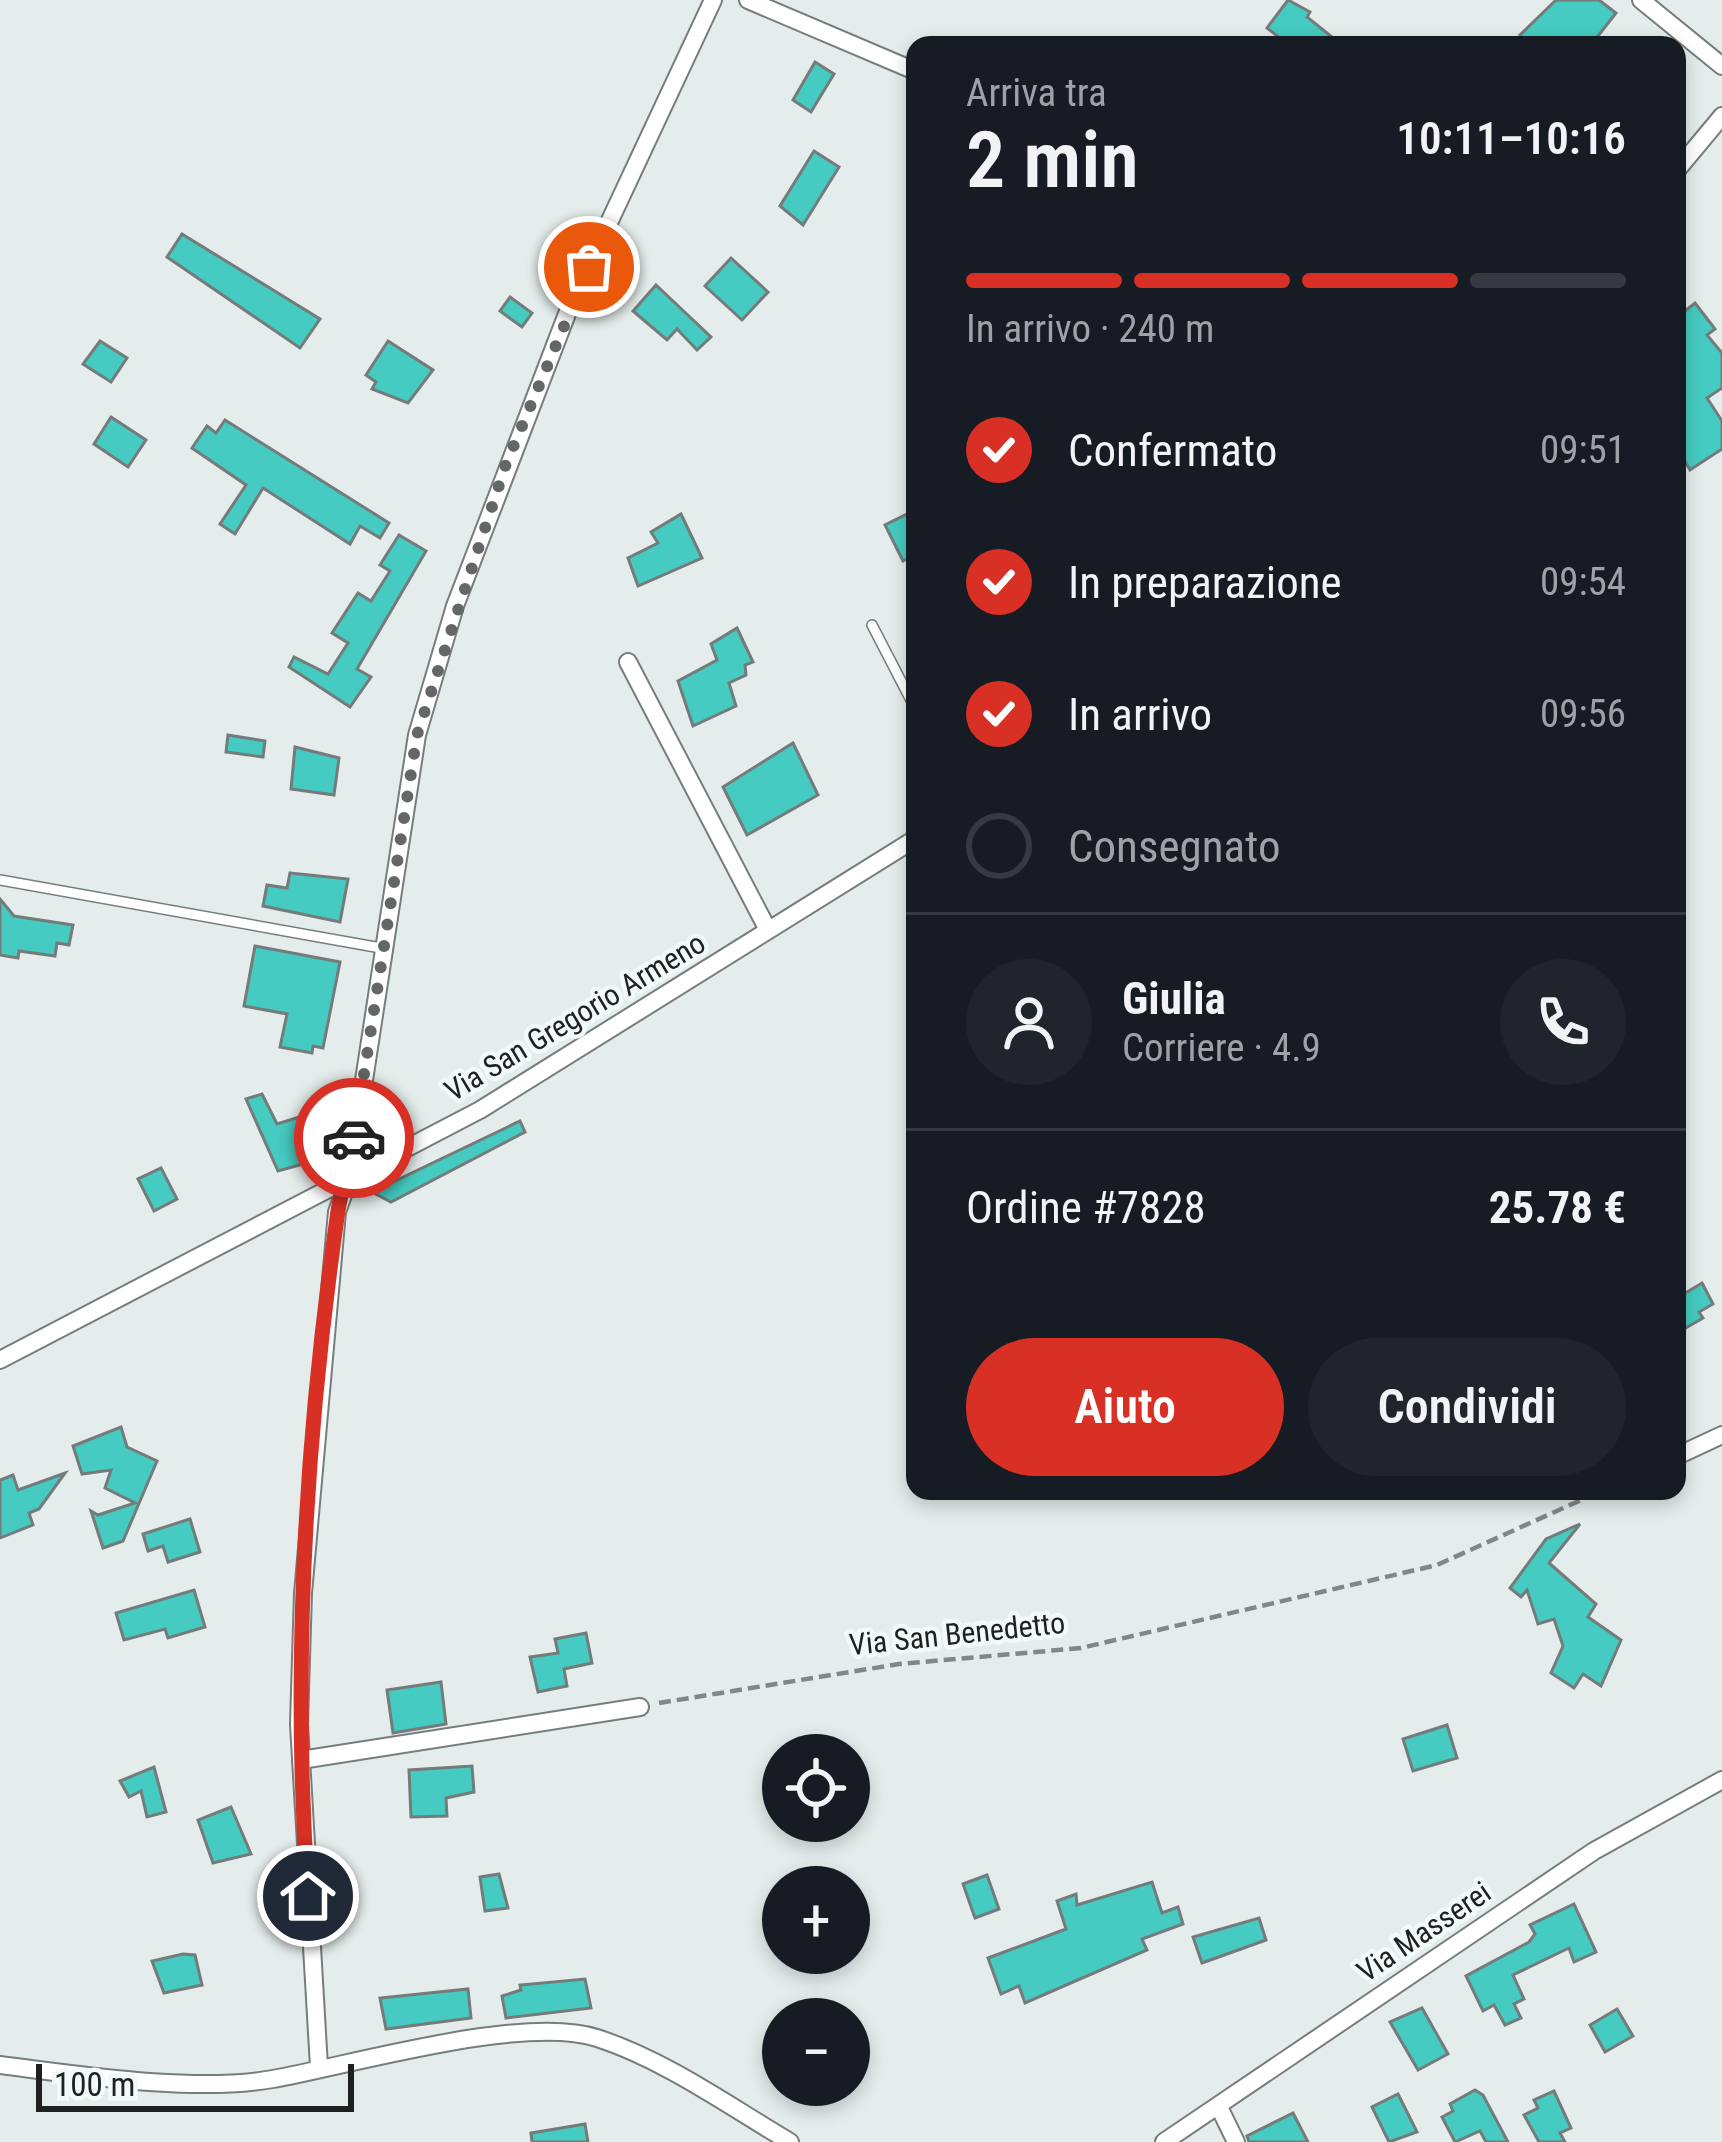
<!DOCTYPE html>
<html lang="it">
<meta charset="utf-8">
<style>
:root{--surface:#171b24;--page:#20242c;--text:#f1f3f6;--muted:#9ea1a6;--line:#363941;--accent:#d93025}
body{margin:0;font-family:"Roboto Condensed",sans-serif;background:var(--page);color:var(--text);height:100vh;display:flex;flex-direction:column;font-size:45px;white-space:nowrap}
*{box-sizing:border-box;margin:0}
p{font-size:39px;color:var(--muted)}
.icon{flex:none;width:66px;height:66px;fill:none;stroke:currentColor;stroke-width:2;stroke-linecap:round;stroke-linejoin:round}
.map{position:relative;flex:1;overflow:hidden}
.sheet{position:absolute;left:906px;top:36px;width:780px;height:1464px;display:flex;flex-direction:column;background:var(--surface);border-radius:24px;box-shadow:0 6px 18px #0003}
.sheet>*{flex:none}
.fabs{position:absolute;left:762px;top:1734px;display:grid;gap:24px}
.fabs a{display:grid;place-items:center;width:108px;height:108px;border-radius:50%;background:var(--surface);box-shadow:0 6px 18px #0003;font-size:60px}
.scale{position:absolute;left:36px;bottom:30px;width:318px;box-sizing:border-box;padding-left:12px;border:6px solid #1e2120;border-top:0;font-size:33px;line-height:42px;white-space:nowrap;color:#1e2120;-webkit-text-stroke:9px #f2faf9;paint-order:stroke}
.pin{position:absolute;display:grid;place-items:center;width:102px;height:102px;color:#fff;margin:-51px;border:6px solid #fff;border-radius:50%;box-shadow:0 3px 12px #0007}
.courier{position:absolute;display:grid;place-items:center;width:120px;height:120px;margin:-60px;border:9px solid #d93025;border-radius:50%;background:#fff;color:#222;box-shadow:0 3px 15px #0007}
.head em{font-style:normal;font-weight:600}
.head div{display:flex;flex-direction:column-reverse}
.head{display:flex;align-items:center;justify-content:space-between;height:204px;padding:0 60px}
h1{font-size:78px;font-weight:600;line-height:90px}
.bar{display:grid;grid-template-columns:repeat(4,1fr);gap:18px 12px;align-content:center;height:144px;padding:0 60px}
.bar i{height:15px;border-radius:9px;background:var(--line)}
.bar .active{background:var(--accent)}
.bar p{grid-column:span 4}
.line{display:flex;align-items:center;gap:30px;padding:0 60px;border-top:3px solid var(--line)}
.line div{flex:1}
.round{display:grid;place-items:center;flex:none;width:126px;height:126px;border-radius:63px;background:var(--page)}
ol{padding:0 60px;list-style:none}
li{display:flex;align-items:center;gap:36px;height:132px}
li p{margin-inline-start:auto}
li .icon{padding:12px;border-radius:50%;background:var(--accent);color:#fff;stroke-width:4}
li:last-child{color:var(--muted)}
li i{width:66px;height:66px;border:6px solid var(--line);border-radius:50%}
.primary-button{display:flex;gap:24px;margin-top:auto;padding:24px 60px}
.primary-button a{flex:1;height:138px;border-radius:72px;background:var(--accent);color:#fff;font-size:48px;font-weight:600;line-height:138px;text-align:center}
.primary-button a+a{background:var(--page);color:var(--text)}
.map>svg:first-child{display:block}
</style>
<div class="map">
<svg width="1722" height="2142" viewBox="0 0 1722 2142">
<rect width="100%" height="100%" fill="#e4edec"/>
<g fill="#45cbc1" stroke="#747c7b" stroke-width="3">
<path d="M1288,0L1310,12L1307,17L1342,45H1289L1267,28Z"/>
<path d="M1556,0H1599L1616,13L1591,45H1531L1520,35Z"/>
<path d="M815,62L834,74L811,112L793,100Z"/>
<path d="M814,151L839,167L803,225L780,206Z"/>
<path d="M182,234L320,319L300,348L167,257Z"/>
<path d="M731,258L768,292L742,320L705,286Z"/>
<path d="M656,285L711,337L697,350L677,329L667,340L633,311Z"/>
<path d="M510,297L532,313L522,327L500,311Z"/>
<path d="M1695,303L1715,329L1707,335L1722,353V388L1707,398L1722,421V449L1690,470L1677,448V317Z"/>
<path d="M100,341L127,358L111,382L83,364Z"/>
<path d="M388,341L433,370L408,403L372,389L376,382L366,375Z"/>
<path d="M111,417L146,440L128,467L94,444Z"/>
<path d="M225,420L389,523L380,538L360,526L350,544L263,488L235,534L220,524L246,485L192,448L207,426L216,433Z"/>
<path d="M681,514L702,558L638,586L628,558L658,543L651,532Z"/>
<path d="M907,514L915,529V555L903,561L885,525Z"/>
<path d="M399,535L426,551L357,669L371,677L350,707L289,667L294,657L328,674L348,643L332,633L358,593L371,601L390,571L380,565Z"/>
<path d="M737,628L753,662L745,665L746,675L729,683L736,706L693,726L678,681L717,660L711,644Z"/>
<path d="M228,735L265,741L263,757L226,752Z"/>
<path d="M793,743L818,795L747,835L723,787Z"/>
<path d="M295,747L339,758L334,795L291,789Z"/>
<path d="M290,873L348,879L340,922L263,906L267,885L287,888Z"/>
<path d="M0,899L14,916L73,925L69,945L57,943L55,956L19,951L18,958L0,955Z"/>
<path d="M255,946L340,962L323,1048L313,1046L312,1053L280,1047L287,1014L244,1006Z"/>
<path d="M262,1094L277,1124L306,1115L318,1160L278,1171L246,1099Z"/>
<path d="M520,1121L525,1132L391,1202L372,1192Z"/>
<path d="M161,1168L177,1199L154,1211L138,1179Z"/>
<path d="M1702,1283L1713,1304L1699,1312L1703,1318L1677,1333V1298Z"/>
<path d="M121,1427L127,1447L157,1461L123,1541L103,1548L91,1511L98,1515L135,1503L105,1488L111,1470L82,1474L73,1446Z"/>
<path d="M65,1473L39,1509L29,1513L33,1525L0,1538V1480L13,1475L18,1490Z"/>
<path d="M190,1519L200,1552L168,1562L163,1546L148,1551L143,1534Z"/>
<path d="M1580,1524L1549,1563L1596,1604L1588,1617L1621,1640L1601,1686L1583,1674L1574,1688L1551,1673L1563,1646L1554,1619L1538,1624L1527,1590L1521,1597L1510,1588L1546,1539Z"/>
<path d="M194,1590L205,1627L168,1638L165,1629L124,1640L116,1613Z"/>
<path d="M586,1633L592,1663L564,1669L567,1686L538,1692L530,1657L558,1653L555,1639Z"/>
<path d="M441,1682L446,1724L393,1733L387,1690Z"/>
<path d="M1447,1725L1457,1758L1413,1771L1403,1739Z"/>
<path d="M472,1766L474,1792L446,1798L447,1816L411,1817L409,1770Z"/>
<path d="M154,1767L166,1812L147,1817L141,1791L129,1797L120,1781Z"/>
<path d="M231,1807L251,1854L213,1863L198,1820Z"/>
<path d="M499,1874L508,1908L485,1911L480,1877Z"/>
<path d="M987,1875L999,1909L975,1918L963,1884Z"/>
<path d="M1152,1882L1162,1913L1178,1907L1183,1924L1142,1939L1147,1950L1025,2003L1019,1986L1001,1994L988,1958L1066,1929L1057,1901L1076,1894L1077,1905Z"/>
<path d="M1574,1904L1596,1952L1574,1962L1569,1948L1513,1975L1524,1999L1514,2004L1521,2018L1505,2025L1494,2005L1483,2011L1466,1976L1529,1942L1535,1934L1530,1925Z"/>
<path d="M1259,1918L1266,1940L1202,1963L1193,1937Z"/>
<path d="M183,1954L195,1955L202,1985L164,1993L152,1961Z"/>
<path d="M585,1979L591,2008L506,2018L502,1996L521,1990L520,1985Z"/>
<path d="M468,1989L471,2018L386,2029L380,1998Z"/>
<path d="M1422,2008L1448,2054L1418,2070L1390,2022Z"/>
<path d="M1617,2009L1633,2036L1605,2052L1590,2025Z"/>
<path d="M1475,2090L1483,2095L1508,2142H1486L1480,2131L1455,2142L1442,2117L1453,2111L1450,2104Z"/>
<path d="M1554,2091L1571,2128L1560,2133L1565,2142H1539L1524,2115L1538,2108L1534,2100Z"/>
<path d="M1398,2094L1417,2132L1389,2142L1372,2107Z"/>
<path d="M1293,2113L1308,2142H1249L1247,2136Z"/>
<path d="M585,2124L588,2142H532L531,2133Z"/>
</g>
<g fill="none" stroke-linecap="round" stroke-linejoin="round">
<g stroke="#767e7d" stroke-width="12">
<g id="service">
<path d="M872,625L915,708"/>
<path d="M0,880L381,948"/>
</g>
</g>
<g stroke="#767e7d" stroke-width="20">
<g id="minor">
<path d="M748,0L915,71"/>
<path d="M1641,0L1722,66"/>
<path d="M1677,170L1722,116"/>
<path d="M628,662L768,930"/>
<path d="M0,1360L480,1110L915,839"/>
<path d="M1677,1456L1722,1435"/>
<path d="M301,1760L640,1707"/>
<path d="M0,2065C80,2075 194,2093 273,2079C351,2065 524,2014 597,2038C665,2060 729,2106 790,2142"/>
<path d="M319,2067L299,1724L303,1593L337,1212L349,1178L417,735L455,606L570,306L713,0"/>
<path d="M1219,2107L1236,2142"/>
<path d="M1164,2142L1594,1851L1722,1780"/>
</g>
</g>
<path stroke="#818786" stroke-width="4.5" stroke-dasharray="12 6" stroke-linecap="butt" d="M659,1703L899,1664L1081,1648L1437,1565L1601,1491"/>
<use href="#service" stroke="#fff" stroke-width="9"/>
<use href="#minor" stroke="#fff" stroke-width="16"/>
</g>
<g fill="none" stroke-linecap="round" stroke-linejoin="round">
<path stroke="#636867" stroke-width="12" stroke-dasharray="0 21.6" d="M354,1138L417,735L506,464L589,267"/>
<path stroke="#d93025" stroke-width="15" d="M308,1896C292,1672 305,1441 337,1218C340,1191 350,1165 354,1138"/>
</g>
<g text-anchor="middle" stroke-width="9" stroke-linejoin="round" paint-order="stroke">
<g font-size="30" fill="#1e2120" stroke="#f2faf9">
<text transform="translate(575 1017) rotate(-31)" y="10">Via San Gregorio Armeno</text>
<text transform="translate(957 1634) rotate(-6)" y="10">Via San Benedetto</text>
<text transform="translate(1424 1932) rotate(-34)" y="10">Via Masserei</text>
</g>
</g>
</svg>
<div class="fabs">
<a><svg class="icon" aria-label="locate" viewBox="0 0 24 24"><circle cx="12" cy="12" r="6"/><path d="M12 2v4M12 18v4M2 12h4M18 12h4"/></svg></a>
<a>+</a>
<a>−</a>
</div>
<div class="scale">100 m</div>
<div class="pin" style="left:589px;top:267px;background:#ea580c"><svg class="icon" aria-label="bag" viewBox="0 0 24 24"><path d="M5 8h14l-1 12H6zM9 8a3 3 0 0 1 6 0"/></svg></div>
<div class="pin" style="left:308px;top:1896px;background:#1f2937"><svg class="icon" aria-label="home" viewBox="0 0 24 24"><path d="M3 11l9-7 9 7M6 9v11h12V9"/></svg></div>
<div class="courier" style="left:354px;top:1138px"><svg class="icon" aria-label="car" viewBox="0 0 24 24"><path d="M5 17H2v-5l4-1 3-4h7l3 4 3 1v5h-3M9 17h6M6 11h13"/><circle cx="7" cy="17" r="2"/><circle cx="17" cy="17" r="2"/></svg></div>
<section class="sheet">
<div class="head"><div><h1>2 min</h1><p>Arriva tra</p></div><em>10:11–10:16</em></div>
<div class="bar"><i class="active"></i><i class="active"></i><i class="active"></i><i></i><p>In arrivo · 240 m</p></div>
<ol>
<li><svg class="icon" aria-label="check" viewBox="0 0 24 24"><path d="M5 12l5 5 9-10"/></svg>Confermato<p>09:51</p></li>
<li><svg class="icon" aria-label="check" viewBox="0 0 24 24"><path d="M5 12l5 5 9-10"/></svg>In preparazione<p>09:54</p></li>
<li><svg class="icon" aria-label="check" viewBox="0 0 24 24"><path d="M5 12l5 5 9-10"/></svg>In arrivo<p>09:56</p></li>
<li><i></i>Consegnato</li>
</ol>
<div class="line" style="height:216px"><a class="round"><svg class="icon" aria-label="person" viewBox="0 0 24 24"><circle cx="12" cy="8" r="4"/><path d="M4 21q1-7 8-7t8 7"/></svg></a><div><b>Giulia</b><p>Corriere · 4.9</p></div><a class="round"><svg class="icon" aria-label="phone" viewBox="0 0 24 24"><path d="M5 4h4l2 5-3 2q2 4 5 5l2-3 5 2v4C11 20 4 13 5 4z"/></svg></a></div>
<div class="line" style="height:156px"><div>Ordine #7828</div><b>25.78 €</b></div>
<div class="primary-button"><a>Aiuto</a><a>Condividi</a></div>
</section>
</div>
